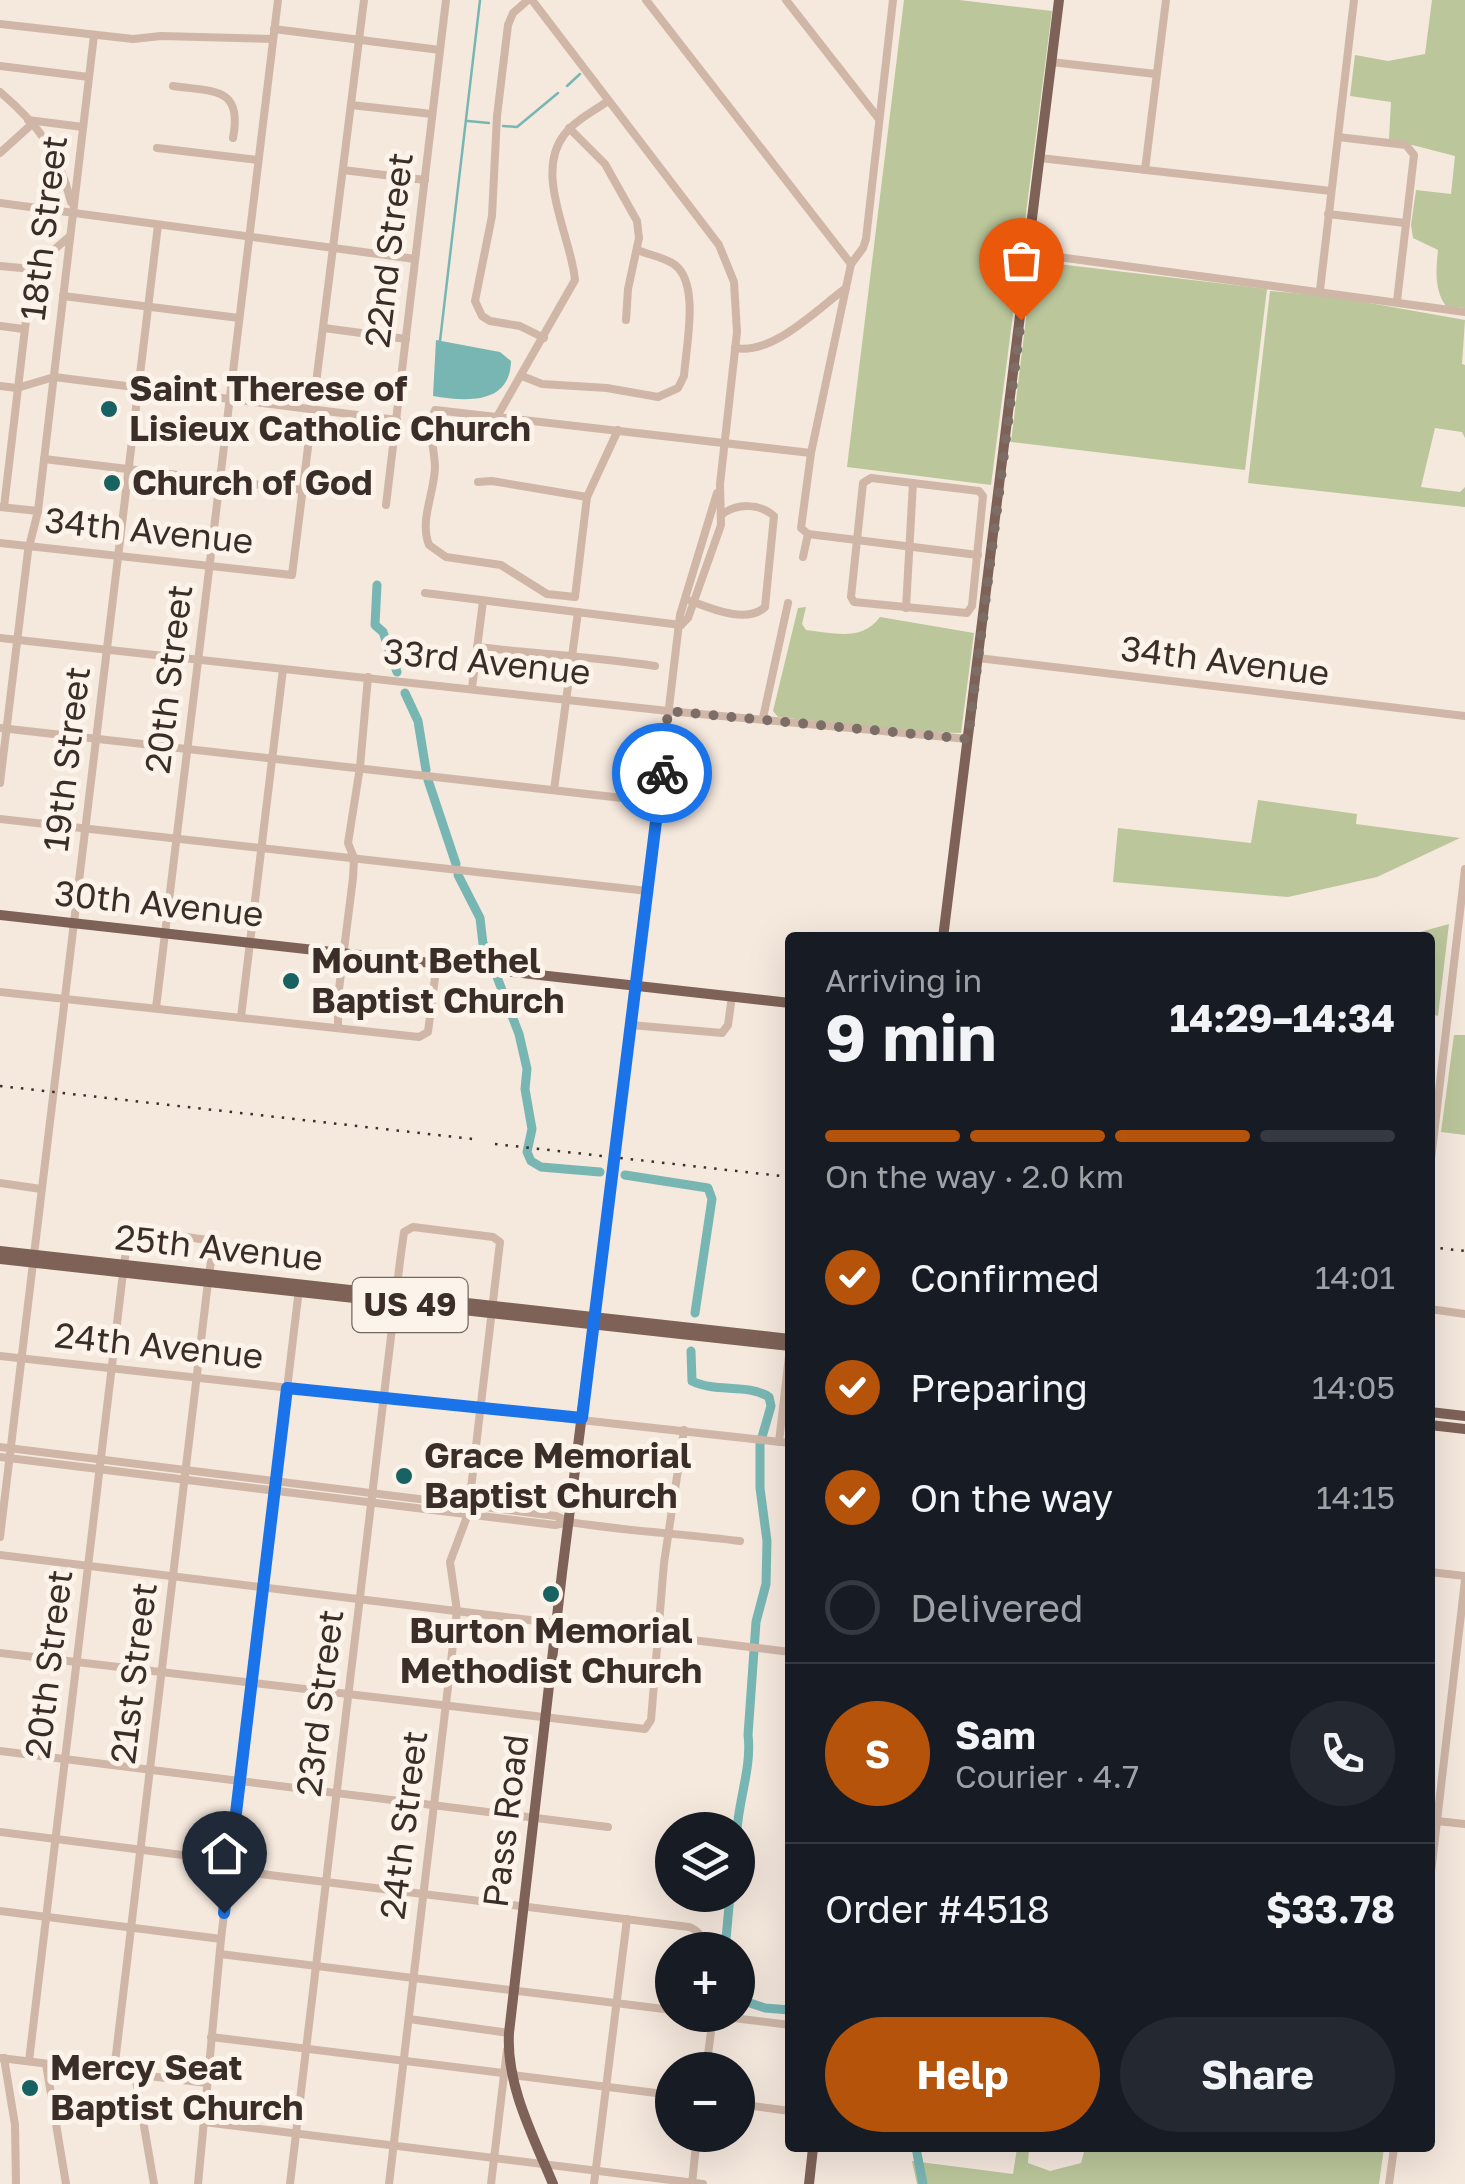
<!DOCTYPE html>
<meta charset="utf-8">
<style>
:root{--surface:#171b24;--page:#242831;--text:#f1f3f6;--muted:#9ea1a6;--line:#363941;--accent:#b45309}
body{margin:0;font-family:"Golos Text",sans-serif;background:var(--page);color:var(--text);height:100vh;display:flex;flex-direction:column;font-size:38px;white-space:nowrap}
*{box-sizing:border-box;margin:0}
p{font-size:32px;color:var(--muted)}
.icon{flex:none;width:55px;height:55px;fill:none;stroke:currentColor;stroke-width:2;stroke-linecap:round;stroke-linejoin:round}
.map{position:relative;flex:1;overflow:hidden}
.sheet{position:absolute;left:785px;top:932px;width:650px;height:1220px;display:flex;flex-direction:column;background:var(--surface);border-radius:10px;box-shadow:0 10px 40px #0002}
.sheet>*{flex:none}
.tools{position:absolute;left:655px;top:1812px;display:grid;gap:20px}
.tools a{display:grid;place-items:center;width:100px;height:100px;border-radius:50%;background:var(--surface);box-shadow:0 10px 40px #0002;font-size:50px}
.pin{position:absolute;display:grid;place-items:center;width:85px;height:85px;color:#fff;margin:-102px -42px;border-radius:50% 50% 50% 0;rotate:-45deg;box-shadow:0 0 10px #0007}
.pin .icon{rotate:45deg}
.courier{position:absolute;display:grid;place-items:center;width:100px;height:100px;margin:-50px;border:8px solid #1a73e8;border-radius:50%;background:#fff;color:#222;box-shadow:0 2px 12px #0007}
.headline em{font-style:normal;font-weight:700}
.headline div{display:flex;flex-direction:column-reverse}
.headline{display:flex;align-items:center;justify-content:space-between;height:170px;padding:0 40px}
h1{font-size:65px;font-weight:700;line-height:75px}
.bar{display:grid;grid-template-columns:repeat(4,1fr);gap:15px 10px;align-content:center;height:120px;padding:0 40px}
.bar i{height:12px;border-radius:8px;background:var(--line)}
.bar .active{background:var(--accent)}
.bar p{grid-column:span 4}
.line{display:flex;align-items:center;gap:25px;padding:0 40px;border-top:2px solid var(--line)}
.line div{flex:1}
.round{display:grid;place-items:center;flex:none;width:105px;height:105px;border-radius:52px;background:var(--page)}
ol{padding:0 40px;list-style:none}
li{display:flex;align-items:center;gap:30px;height:110px}
li p{margin-inline-start:auto}
li .icon{padding:10px;border-radius:50%;background:var(--accent);color:#fff;stroke-width:4}
li:last-child{color:var(--muted)}
li i{width:55px;height:55px;border:5px solid var(--line);border-radius:50%}
.action{display:flex;gap:20px;margin-top:auto;padding:20px 40px}
.action a{flex:1;height:115px;border-radius:60px;background:var(--accent);color:#fff;font-size:40px;font-weight:700;line-height:115px;text-align:center}
.action a+a{background:var(--page);color:var(--text)}
.map>svg:first-child{display:block}
</style>
<div class="map">
<svg width="1465" height="2184" viewBox="0 0 1465 2184">
<rect width="100%" height="100%" fill="#f5e8dd"/>
<g fill="#bbc69b">
<path d="M904,0H959L1052,11L991,485L847,467Z"/>
<path d="M1432,0H1465V308L1446,306C1434,290 1436,269 1438,250L1413,238L1411,225L1416,190L1451,194L1455,156L1389,139L1391,102L1350,96L1355,55L1388,61L1425,54Z"/>
<path d="M1033,261L1267,289L1245,470L1011,442Z"/>
<path d="M1270,291L1330,296L1465,320L1462,364L1465,365V438L1462,432L1435,428L1421,487L1460,492L1465,487V507L1248,483Z"/>
<path d="M806,607L802,624L806,630C833,633 862,642 880,617L974,633L961,733L917,732L778,717L773,711L798,608Z"/>
<path d="M1258,800L1357,814L1356,824L1460,838L1377,877L1288,897L1113,882L1118,828L1251,843Z"/>
<path d="M1449,924L1438,1016L1430,1014V938L1402,937Z"/>
<path d="M1454,1035H1465V1135L1441,1132Z"/>
<path d="M1017,2148H1029L1028,2163L1050,2171L1081,2163L1085,2148H1384L1379,2184H917L912,2161L1013,2174Z"/>
</g>
<path fill="#78b6b4" d="M436,340L500,352L511,361C510,406 464,401 433,396Z"/>
<g fill="none" stroke-linecap="round" stroke-linejoin="round">
<g stroke="#78b6b4" stroke-width="2.5">
<path d="M567,86L580,74"/>
<path d="M468,121L489,123"/>
<path d="M503,126L517,127L558,93"/>
<path d="M440,341L480,0"/>
</g>
<g stroke="#78b6b4" stroke-width="9">
<path d="M377,585L375,625L383,632L397,672"/>
<path d="M405,693L418,721L426,770"/>
<path d="M428,780L456,864"/>
<path d="M458,875L480,918L483,944L491,952L493,960"/>
<path d="M497,977L519,1034L527,1069L525,1089L532,1129L527,1152L531,1161L541,1167L600,1172"/>
<path d="M625,1175L708,1188L712,1199L695,1313"/>
<path d="M691,1351L692,1381C716,1393 747,1383 769,1397L771,1406L760,1444V1488L767,1541L766,1584L756,1622L748,1735C752,1765 739,1799 737,1830"/>
<path d="M725,1950L730,1895"/>
<path d="M738,1999L765,2008L790,2010"/>
<path d="M916,2148L923,2184"/>
</g>
<g stroke="#cfb6a7" stroke-width="8">
<path d="M528,0L513,13L508,25L497,116L492,216L475,301L482,316L490,321L520,326L544,338"/>
<path d="M532,0L719,245L734,282L737,332L720,484L721,525L688,618L681,625"/>
<path d="M646,0L851,264"/>
<path d="M786,0L879,119"/>
<path d="M0,24L133,39L161,36L273,39"/>
<path d="M274,29L440,50"/>
<path d="M1051,62L1156,74"/>
<path d="M0,66L89,77"/>
<path d="M173,86C213,92 243,86 233,138"/>
<path d="M0,92C39,125 59,153 71,202"/>
<path d="M351,105L432,114"/>
<path d="M28,120L83,127"/>
<path d="M569,128L605,164L637,221L639,238L628,289L626,320"/>
<path d="M1338,137L1406,145L1414,155L1397,301"/>
<path d="M157,148L258,160"/>
<path d="M0,153L32,124"/>
<path d="M1040,158L1331,191"/>
<path d="M343,170L425,180"/>
<path d="M1145,170L1166,0"/>
<path d="M0,203L415,259"/>
<path d="M1328,214L1405,223"/>
<path d="M1029,253L1465,312"/>
<path d="M0,266L32,269L70,236"/>
<path d="M1320,290L1354,0"/>
<path d="M63,296L239,318"/>
<path d="M0,326L24,329"/>
<path d="M324,328L406,339"/>
<path d="M735,348C773,355 816,310 846,288"/>
<path d="M522,376L542,384L607,388L658,397L678,388L684,376C686,347 700,284 675,265C664,257 650,255 637,250"/>
<path d="M0,386L17,388L54,377L397,420"/>
<path d="M498,415L575,280C571,236 534,174 564,135C574,121 594,111 608,101"/>
<path d="M618,430L587,497L575,597L547,594L501,565L446,557L429,545C419,520 435,492 435,466C434,446 427,428 435,410L811,453"/>
<path d="M44,459L303,490"/>
<path d="M871,478L979,491L983,496L972,606L967,613L854,602L851,597L863,483Z"/>
<path d="M478,482L492,481L587,497"/>
<path d="M386,505L446,0"/>
<path d="M0,507L38,511"/>
<path d="M4,507L32,269"/>
<path d="M808,534L978,555"/>
<path d="M0,543L292,575L364,0"/>
<path d="M803,557L808,534L801,528L811,453L851,264L863,248L866,239L893,0"/>
<path d="M425,593L681,625"/>
<path d="M691,601C712,609 747,624 765,607L774,516C759,503 737,503 721,515"/>
<path d="M906,608L913,483"/>
<path d="M0,638L668,711L968,739"/>
<path d="M477,647C537,654 596,657 655,666"/>
<path d="M978,658L1465,716"/>
<path d="M472,688L483,601"/>
<path d="M763,718L788,603"/>
<path d="M0,728L658,802"/>
<path d="M0,783L28,551L38,511L94,35"/>
<path d="M554,790L578,612"/>
<path d="M0,819L648,891"/>
<path d="M636,985L680,615L717,493"/>
<path d="M0,992L419,1037L428,1032L437,962"/>
<path d="M156,1008L278,0"/>
<path d="M241,1017L283,669"/>
<path d="M631,1025L722,1033L728,1025L732,996"/>
<path d="M338,1028V997L353,878L354,858L348,843L360,767L368,677"/>
<path d="M1430,1168L1465,869"/>
<path d="M0,1183L41,1189"/>
<path d="M124,1265L128,1237L139,1230L214,1241L209,1275"/>
<path d="M1430,1309L1465,1314"/>
<path d="M0,1356L790,1443"/>
<path d="M779,1442L790,1347"/>
<path d="M0,1447L556,1516L569,1522"/>
<path d="M0,1457L555,1525L569,1522C626,1531 683,1534 740,1541"/>
<path d="M0,1537L158,225"/>
<path d="M0,1555L790,1652"/>
<path d="M1430,1572L1465,1576"/>
<path d="M0,1653L645,1729L651,1720L664,1563L684,1430"/>
<path d="M0,1751L608,1827"/>
<path d="M1437,1821L1465,1824"/>
<path d="M0,1832L230,1861"/>
<path d="M229,1870L689,1927C700,1931 704,1938 704,1950"/>
<path d="M1430,1881L1465,1580"/>
<path d="M0,1911L221,1939"/>
<path d="M220,1954L672,2010"/>
<path d="M709,2015L790,2025"/>
<path d="M409,2019L509,2033"/>
<path d="M211,2037L503,2073"/>
<path d="M0,2058L207,2083"/>
<path d="M4,2058L15,2125L16,2184"/>
<path d="M29,2061L123,1273"/>
<path d="M46,2064L66,2184"/>
<path d="M706,2070L713,2016"/>
<path d="M114,2071L208,1282"/>
<path d="M135,2074L154,2184"/>
<path d="M512,2075L672,2095"/>
<path d="M738,2104L790,2111"/>
<path d="M204,2122L703,2184"/>
<path d="M198,2184L221,1939L299,1289"/>
<path d="M290,2184L400,1261L404,1232L413,1227L493,1237L500,1242L468,1514L450,1562L457,1611L389,2184"/>
<path d="M491,2184L507,2050"/>
<path d="M594,2184L627,1919"/>
<path d="M692,2184L697,2135"/>
<path d="M1389,2184L1394,2148"/>
</g>
<g stroke="#7e6258" stroke-width="10">
<path d="M0,915L790,1003"/>
<path d="M943,938L1059,0"/>
<path d="M0,1251L790,1339"/>
<path d="M0,1259L790,1346"/>
<path d="M1430,1412L1465,1416"/>
<path d="M1430,1425L1465,1429"/>
<path d="M553,2184C533,2136 506,2085 509,2033L562,1573L636,985"/>
<path d="M809,2184L813,2148"/>
</g>
<g stroke="#3b2d28" stroke-width="2.5" stroke-dasharray="2.5 8" stroke-linecap="butt">
<path d="M0,1086L473,1139"/>
<path d="M495,1144L790,1177"/>
<path d="M1430,1247L1465,1251"/>
</g>
</g>
<g fill="none" stroke-linecap="round" stroke-linejoin="round">
<path stroke="#7c6e67" stroke-width="10" stroke-dasharray="0 18" d="M662,773L668,711L968,739L1021,320"/>
<path stroke="#1a73e8" stroke-width="12" d="M224,1913L287,1388L582,1418L662,773"/>
</g>
<g fill="#186261" stroke="#fcf3ea" stroke-width="4">
<circle cx="109" cy="409" r="10"/>
<circle cx="112" cy="483" r="10"/>
<circle cx="291" cy="981" r="10"/>
<circle cx="404" cy="1476" r="10"/>
<circle cx="551" cy="1594" r="10"/>
<circle cx="30" cy="2088" r="10"/>
</g>
<g text-anchor="middle" stroke-width="10" stroke-linejoin="round" paint-order="stroke">
<rect fill="#fcf3ea" stroke="#756862" stroke-width="2.5" x="352.5" y="1278" width="115" height="54" rx="8"/>
<g font-size="32" font-weight="bold" fill="#3b2d28">
<text x="410" y="1316">US 49</text>
</g>
<g font-size="35" fill="#3b2d28" stroke="#fcf3ea">
<text transform="translate(44 228) rotate(-83)" y="12">18th Street</text>
<text transform="translate(389 250) rotate(-83)" y="12">22nd Street</text>
<text transform="translate(149 531) rotate(6)" y="12">34th Avenue</text>
<text transform="translate(1225 661) rotate(7)" y="12">34th Avenue</text>
<text transform="translate(487 662) rotate(6)" y="12">33rd Avenue</text>
<text transform="translate(169 679) rotate(-83)" y="12">20th Street</text>
<text transform="translate(67 759) rotate(-83)" y="12">19th Street</text>
<text transform="translate(159 904) rotate(6)" y="12">30th Avenue</text>
<text transform="translate(219 1248) rotate(6)" y="12">25th Avenue</text>
<text transform="translate(159 1346) rotate(6)" y="12">24th Avenue</text>
<text transform="translate(49 1664) rotate(-83)" y="12">20th Street</text>
<text transform="translate(134 1673) rotate(-83)" y="12">21st Street</text>
<text transform="translate(320 1703) rotate(-83)" y="12">23rd Street</text>
<text transform="translate(506 1821) rotate(-83)" y="12">Pass Road</text>
<text transform="translate(404 1825) rotate(-83)" y="12">24th Street</text>
</g>
<g font-size="35" font-weight="bold" fill="#3b2d28" stroke="#fcf3ea" text-anchor="start">
<text x="129" y="401">Saint Therese of<tspan x="129" dy="40">Lisieux Catholic Church</tspan></text>
<text x="132" y="495">Church of God</text>
<text x="311" y="973">Mount Bethel<tspan x="311" dy="40">Baptist Church</tspan></text>
<text x="424" y="1468">Grace Memorial<tspan x="424" dy="40">Baptist Church</tspan></text>
<text x="551" y="1643" text-anchor="middle">Burton Memorial<tspan x="551" dy="40">Methodist Church</tspan></text>
<text x="50" y="2080">Mercy Seat<tspan x="50" dy="40">Baptist Church</tspan></text>
</g>
</g>
</svg>
<div class="tools">
<a><svg class="icon" aria-label="layers" viewBox="0 0 24 24"><path d="M12 4l9 5-9 5-9-5zM3 14l9 5 9-5"/></svg></a>
<a>+</a>
<a>−</a>
</div>
<div class="pin" style="left:1021px;top:320px;background:#ea580c"><svg class="icon" aria-label="bag" viewBox="0 0 24 24"><path d="M5 8h14l-1 12H6zM9 8a3 3 0 0 1 6 0"/></svg></div>
<div class="pin" style="left:224px;top:1913px;background:#1f2937"><svg class="icon" aria-label="home" viewBox="0 0 24 24"><path d="M3 11l9-7 9 7M6 9v11h12V9"/></svg></div>
<div class="courier" style="left:662px;top:773px"><svg class="icon" aria-label="bike" viewBox="0 0 24 24"><circle cx="6" cy="16" r="4"/><circle cx="18" cy="16" r="4"/><path d="M6 16l4-8h5l3 8M10 8l3 8H6M13 5h3"/></svg></div>
<section class="sheet">
<div class="headline"><div><h1>9 min</h1><p>Arriving in</p></div><em>14:29–14:34</em></div>
<div class="bar"><i class="active"></i><i class="active"></i><i class="active"></i><i></i><p>On the way · 2.0 km</p></div>
<ol>
<li><svg class="icon" aria-label="check" viewBox="0 0 24 24"><path d="M5 12l5 5 9-10"/></svg>Confirmed<p>14:01</p></li>
<li><svg class="icon" aria-label="check" viewBox="0 0 24 24"><path d="M5 12l5 5 9-10"/></svg>Preparing<p>14:05</p></li>
<li><svg class="icon" aria-label="check" viewBox="0 0 24 24"><path d="M5 12l5 5 9-10"/></svg>On the way<p>14:15</p></li>
<li><i></i>Delivered</li>
</ol>
<div class="line" style="height:180px"><b class="round" style="background:var(--accent);color:#fff">S</b><div><b>Sam</b><p>Courier · 4.7</p></div><a class="round"><svg class="icon" aria-label="phone" viewBox="0 0 24 24"><path d="M5 4h4l2 5-3 2q2 4 5 5l2-3 5 2v4C11 20 4 13 5 4z"/></svg></a></div>
<div class="line" style="height:130px"><div>Order #4518</div><b>$33.78</b></div>
<div class="action"><a>Help</a><a>Share</a></div>
</section>
</div>
